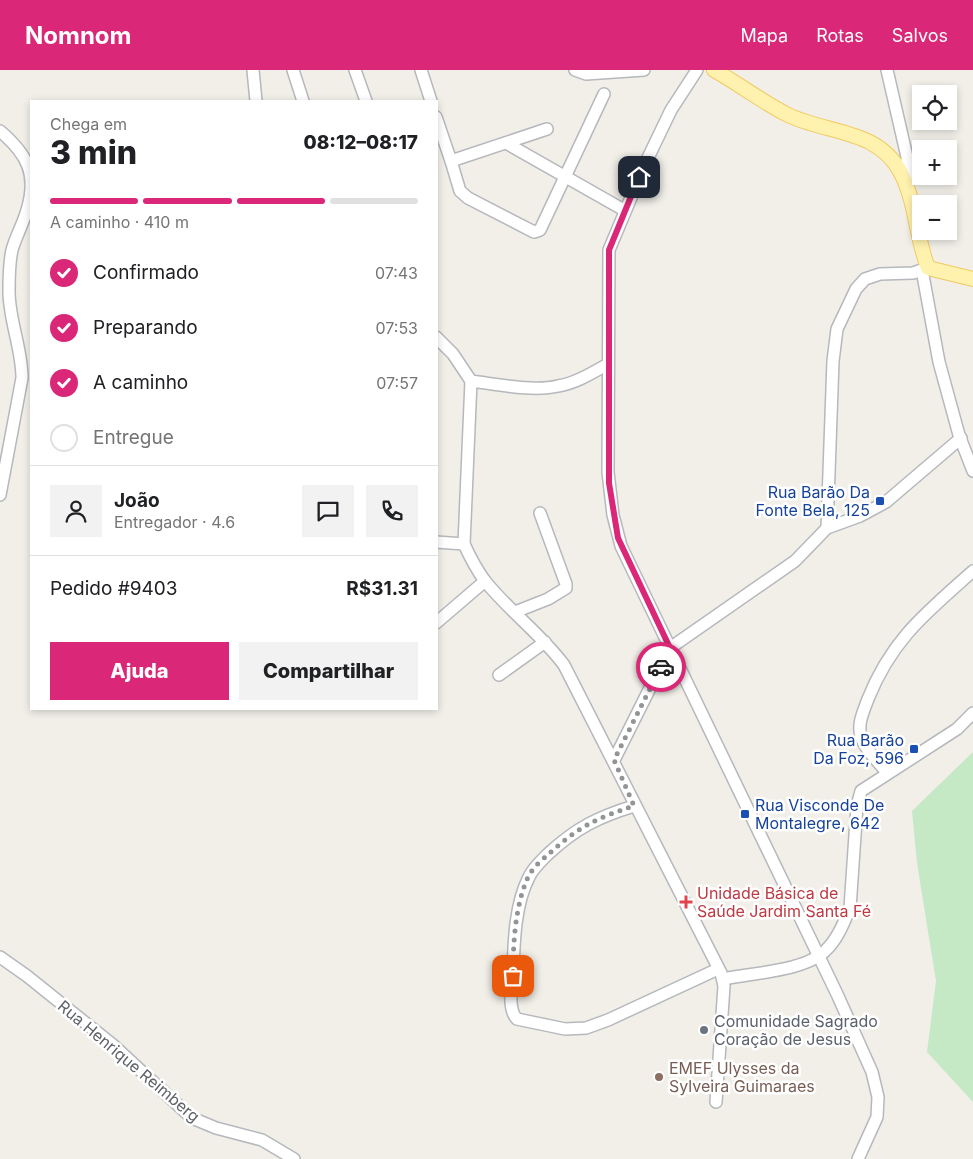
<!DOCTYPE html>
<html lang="pt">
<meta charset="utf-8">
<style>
:root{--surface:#fff;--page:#f2f2f2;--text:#202124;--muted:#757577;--line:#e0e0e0;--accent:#db2777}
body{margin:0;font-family:Inter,sans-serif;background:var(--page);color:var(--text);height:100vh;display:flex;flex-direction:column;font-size:19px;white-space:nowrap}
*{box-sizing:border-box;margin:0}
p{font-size:16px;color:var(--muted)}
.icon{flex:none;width:28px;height:28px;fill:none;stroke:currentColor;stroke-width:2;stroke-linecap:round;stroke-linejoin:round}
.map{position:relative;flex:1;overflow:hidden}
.sheet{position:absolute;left:30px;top:30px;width:408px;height:610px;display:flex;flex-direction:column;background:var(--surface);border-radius:0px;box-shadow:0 2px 8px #0003}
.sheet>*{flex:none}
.controls{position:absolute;left:912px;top:15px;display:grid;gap:10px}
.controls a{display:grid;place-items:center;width:45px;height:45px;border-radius:0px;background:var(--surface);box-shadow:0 2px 8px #0003;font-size:25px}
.pin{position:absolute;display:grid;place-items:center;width:42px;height:42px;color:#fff;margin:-21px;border-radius:10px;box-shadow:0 2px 8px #0006}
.courier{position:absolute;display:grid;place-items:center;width:50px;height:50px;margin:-25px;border:4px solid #db2777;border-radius:50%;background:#fff;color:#222;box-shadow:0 1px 6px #0007}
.head em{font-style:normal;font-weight:800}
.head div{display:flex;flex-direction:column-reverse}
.head{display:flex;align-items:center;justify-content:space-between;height:85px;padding:0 20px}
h1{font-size:32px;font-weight:800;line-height:38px}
.bar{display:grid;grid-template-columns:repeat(4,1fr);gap:8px 5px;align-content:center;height:60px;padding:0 20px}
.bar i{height:6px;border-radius:4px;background:var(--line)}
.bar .on{background:var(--accent)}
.bar p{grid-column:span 4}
.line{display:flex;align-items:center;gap:12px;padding:0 20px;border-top:1px solid var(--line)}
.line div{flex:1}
.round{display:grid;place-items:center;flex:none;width:52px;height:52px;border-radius:0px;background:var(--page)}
ol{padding:0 20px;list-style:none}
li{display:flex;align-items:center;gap:15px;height:55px}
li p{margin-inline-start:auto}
li .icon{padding:5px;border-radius:50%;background:var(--accent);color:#fff;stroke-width:4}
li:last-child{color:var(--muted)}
li i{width:28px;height:28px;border:2px solid var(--line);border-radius:50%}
.cta{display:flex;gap:10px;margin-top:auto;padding:10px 20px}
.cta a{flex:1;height:58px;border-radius:0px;background:var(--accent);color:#fff;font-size:20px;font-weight:800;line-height:58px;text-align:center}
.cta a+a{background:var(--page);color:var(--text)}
header{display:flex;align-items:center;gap:30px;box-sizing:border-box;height:70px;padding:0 25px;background:var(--accent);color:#fff}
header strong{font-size:24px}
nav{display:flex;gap:28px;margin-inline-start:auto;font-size:18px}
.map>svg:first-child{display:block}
</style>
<header>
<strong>Nomnom</strong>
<nav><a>Mapa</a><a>Rotas</a><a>Salvos</a></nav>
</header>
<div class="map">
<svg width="973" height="1089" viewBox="0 0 973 1089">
<rect width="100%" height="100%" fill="#f1efe8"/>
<path fill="#c5e8c5" d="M973,682V1032L927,982L936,911L917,793L912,741Z"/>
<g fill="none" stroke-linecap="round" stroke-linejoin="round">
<g stroke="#b5b8bc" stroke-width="14">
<g id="minor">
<path d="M253,0L256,31"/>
<path d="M293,0L303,31"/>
<path d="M355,0L366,31"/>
<path d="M421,0L431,31"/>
<path d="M575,0L586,4L644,0"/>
<path d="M697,0L671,40L646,92L609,180L608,402L613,445L621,476L837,924L872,1002L878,1027L877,1047L858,1089"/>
<path d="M887,0L907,87L908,119"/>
<path d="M436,47L451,91"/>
<path d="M547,59L451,91L460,121L468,128L534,162L540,160L604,24"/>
<path d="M0,61C27,84 38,104 27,140C23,154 16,166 12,180C9,193 9,208 9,221C9,251 22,278 22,308L0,425"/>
<path d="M506,73L624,140"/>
<path d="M922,200L939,292L959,365L973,401"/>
<path d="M436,267L453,284L471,311C496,314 533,322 558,316C576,313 592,303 608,294"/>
<path d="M471,311L464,474C470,487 476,499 485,511C509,541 541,564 564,595L721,903L724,916L716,1032"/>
<path d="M827,458L833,291L837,259L856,219L865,209L880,204L913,203L928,198"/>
<path d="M436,472L464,474"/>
<path d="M515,542L548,529L566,518V514L540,443"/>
<path d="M436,553L485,511"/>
<path d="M499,605L545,572"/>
<path d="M614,690L670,578L795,491L827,458L860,446L886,432L961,368"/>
<path d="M887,703C879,692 864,679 861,666C857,654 864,640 868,629C892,569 926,543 973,501"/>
<path d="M634,736C598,747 576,758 548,784C541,791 533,798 529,807C515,834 514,871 513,901C512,915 507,939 517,949L565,959L586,958L608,950L718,899"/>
<path d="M0,887L27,906L113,975L192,1048L216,1058L262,1070L294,1089"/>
<path d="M723,909C751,903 808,901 827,879C838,868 844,852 850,838L857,736L861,721L957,659L973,643"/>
</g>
</g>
<g stroke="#f2c960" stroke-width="16">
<path id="major" d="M714,0C739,14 761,31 786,44C825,64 878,58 901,103C916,132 916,167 928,198L973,209"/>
</g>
<use href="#minor" stroke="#fff" stroke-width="11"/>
<use href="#major" stroke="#fff2af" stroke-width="14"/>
</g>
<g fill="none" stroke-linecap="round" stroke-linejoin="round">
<path stroke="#929495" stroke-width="5" stroke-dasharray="0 9" d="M513,906C513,874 515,836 528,807C533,797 543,789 551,782C578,757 599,747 634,736L614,690L661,597"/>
<path stroke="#db2777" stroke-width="6" d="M639,107L609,180V413L618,468L670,578L661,597"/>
</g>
<g fill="#1a4fb4" stroke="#fff" stroke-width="2">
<rect x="875" y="426" width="10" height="10" rx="2.5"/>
<rect x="909" y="674" width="10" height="10" rx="2.5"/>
<rect x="740" y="739" width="10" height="10" rx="2.5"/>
</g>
<path fill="#e0444e" stroke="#fff" stroke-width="2" d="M683.5 824.5h5v5h5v5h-5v5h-5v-5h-5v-5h5z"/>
<circle fill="#6b7280" stroke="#fff" stroke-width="2" cx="704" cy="960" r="5"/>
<circle fill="#8d6e63" stroke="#fff" stroke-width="2" cx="659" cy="1007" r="5"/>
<g text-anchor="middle" stroke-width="5" stroke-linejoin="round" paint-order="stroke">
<g font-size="16" fill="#164399" stroke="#fff" text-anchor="end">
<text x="870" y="428">Rua Barão Da<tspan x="870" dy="18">Fonte Bela, 125</tspan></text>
<text x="904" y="676">Rua Barão<tspan x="904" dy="18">Da Foz, 596</tspan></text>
<text x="755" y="741" text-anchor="start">Rua Visconde De<tspan x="755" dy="18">Montalegre, 642</tspan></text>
</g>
<g font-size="16" fill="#be3a42" stroke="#fff" text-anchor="start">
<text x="697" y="829">Unidade Básica de<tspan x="697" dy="18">Saúde Jardim Santa Fé</tspan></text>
</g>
<g font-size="16" fill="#5b616d" stroke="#fff" text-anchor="start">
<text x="714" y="957">Comunidade Sagrado<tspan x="714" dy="18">Coração de Jesus</tspan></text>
</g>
<g font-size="16" fill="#5f6368" stroke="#fff">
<text transform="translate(129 991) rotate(40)" y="6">Rua Henrique Reimberg</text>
</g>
<g font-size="16" fill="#785e54" stroke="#fff" text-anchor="start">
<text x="669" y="1004">EMEF Ulysses da<tspan x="669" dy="18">Sylveira Guimaraes</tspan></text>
</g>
</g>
</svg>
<div class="controls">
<a><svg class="icon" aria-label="locate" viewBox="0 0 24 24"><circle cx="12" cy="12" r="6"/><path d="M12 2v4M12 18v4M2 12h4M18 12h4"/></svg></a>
<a>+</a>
<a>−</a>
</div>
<div class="pin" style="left:513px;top:906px;background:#ea580c"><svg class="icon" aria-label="bag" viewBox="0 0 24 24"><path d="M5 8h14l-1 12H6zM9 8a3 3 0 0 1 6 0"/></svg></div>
<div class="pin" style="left:639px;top:107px;background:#1f2937"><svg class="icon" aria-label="home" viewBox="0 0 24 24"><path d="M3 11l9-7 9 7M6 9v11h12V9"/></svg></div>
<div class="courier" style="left:661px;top:597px"><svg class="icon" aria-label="car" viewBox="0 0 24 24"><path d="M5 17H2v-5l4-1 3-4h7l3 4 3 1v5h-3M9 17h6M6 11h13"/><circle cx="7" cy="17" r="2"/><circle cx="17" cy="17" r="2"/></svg></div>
<section class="sheet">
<div class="head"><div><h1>3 min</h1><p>Chega em</p></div><em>08:12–08:17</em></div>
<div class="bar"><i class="on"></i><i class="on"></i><i class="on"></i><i></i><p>A caminho · 410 m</p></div>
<ol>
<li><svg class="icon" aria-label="check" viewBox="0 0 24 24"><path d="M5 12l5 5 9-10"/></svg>Confirmado<p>07:43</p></li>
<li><svg class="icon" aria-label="check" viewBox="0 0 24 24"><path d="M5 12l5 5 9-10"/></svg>Preparando<p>07:53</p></li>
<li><svg class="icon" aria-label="check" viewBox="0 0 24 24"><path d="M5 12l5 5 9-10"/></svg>A caminho<p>07:57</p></li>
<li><i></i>Entregue</li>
</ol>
<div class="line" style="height:90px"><a class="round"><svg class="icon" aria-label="person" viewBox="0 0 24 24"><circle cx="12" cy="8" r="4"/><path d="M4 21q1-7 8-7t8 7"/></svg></a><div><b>João</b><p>Entregador · 4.6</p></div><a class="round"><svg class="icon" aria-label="chat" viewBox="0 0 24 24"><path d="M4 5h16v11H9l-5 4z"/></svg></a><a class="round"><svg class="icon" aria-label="phone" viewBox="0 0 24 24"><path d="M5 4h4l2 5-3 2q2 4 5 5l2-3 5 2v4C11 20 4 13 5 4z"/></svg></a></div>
<div class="line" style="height:65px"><div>Pedido #9403</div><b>R$31.31</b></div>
<div class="cta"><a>Ajuda</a><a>Compartilhar</a></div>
</section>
</div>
